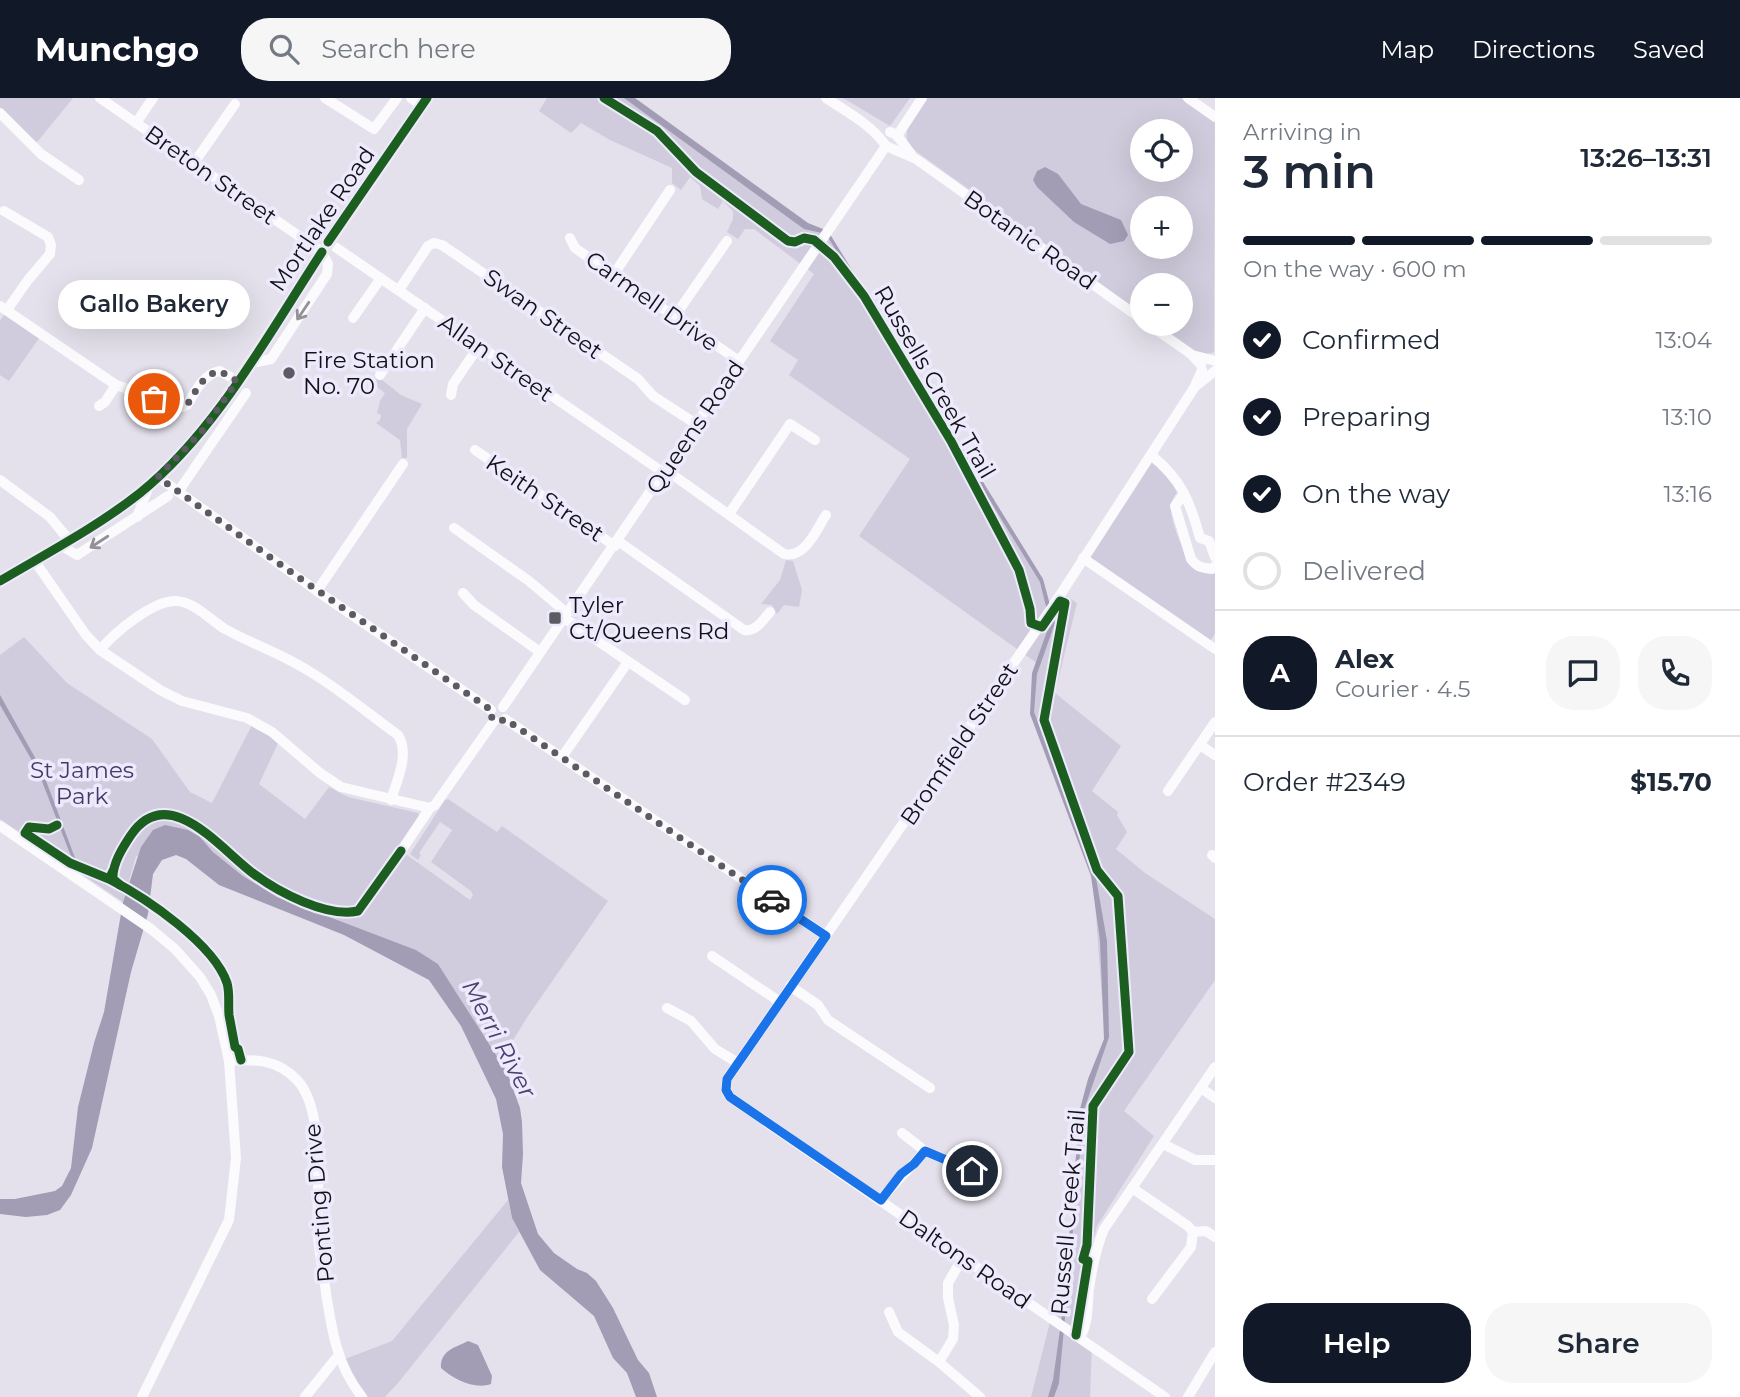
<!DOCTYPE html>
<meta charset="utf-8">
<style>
:root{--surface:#fff;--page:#f6f6f7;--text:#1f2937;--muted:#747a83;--line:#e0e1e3;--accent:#111827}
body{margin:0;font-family:Montserrat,sans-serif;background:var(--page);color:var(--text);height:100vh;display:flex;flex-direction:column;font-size:26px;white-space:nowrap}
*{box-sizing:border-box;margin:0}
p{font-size:23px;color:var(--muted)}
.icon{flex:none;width:38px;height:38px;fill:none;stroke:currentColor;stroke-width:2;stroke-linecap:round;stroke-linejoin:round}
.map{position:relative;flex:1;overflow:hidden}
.panel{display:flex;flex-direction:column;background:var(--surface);width:525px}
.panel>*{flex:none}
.controls{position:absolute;left:1130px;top:21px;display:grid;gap:14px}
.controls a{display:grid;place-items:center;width:63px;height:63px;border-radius:50%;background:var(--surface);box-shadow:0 7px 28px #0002;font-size:35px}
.pin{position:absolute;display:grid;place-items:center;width:60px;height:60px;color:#fff;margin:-30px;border:4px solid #fff;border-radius:50%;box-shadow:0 2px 7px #0007}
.courier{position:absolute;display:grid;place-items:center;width:70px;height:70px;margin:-35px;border:5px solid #1a73e8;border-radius:50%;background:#fff;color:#222;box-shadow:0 2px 9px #0007}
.bubble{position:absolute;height:49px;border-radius:24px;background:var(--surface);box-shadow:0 7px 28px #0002;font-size:23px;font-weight:600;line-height:49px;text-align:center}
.summary em{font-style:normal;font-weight:600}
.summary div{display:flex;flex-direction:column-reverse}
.summary{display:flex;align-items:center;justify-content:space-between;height:119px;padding:0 28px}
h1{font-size:46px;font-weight:600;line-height:52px}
.bar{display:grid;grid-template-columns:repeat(4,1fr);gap:10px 7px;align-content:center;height:84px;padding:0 28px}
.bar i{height:9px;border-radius:5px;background:var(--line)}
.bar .selected{background:var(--accent)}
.bar p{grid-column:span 4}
.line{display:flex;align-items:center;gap:18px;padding:0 28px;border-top:2px solid var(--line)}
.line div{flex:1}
.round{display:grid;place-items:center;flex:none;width:74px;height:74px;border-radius:28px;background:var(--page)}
ol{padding:0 28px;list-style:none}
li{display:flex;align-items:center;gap:21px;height:77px}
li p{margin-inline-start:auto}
li .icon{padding:7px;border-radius:50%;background:var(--accent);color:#fff;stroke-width:4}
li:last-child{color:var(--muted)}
li i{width:38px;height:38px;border:4px solid var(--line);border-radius:50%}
.primary-button{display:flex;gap:14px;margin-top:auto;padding:14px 28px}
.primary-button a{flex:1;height:80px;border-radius:28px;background:var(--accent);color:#fff;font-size:28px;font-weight:600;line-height:80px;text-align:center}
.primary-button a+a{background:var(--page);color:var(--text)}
header{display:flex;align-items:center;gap:42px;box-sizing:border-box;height:98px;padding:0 35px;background:var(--accent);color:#fff}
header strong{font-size:33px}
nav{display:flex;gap:38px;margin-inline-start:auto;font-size:24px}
.search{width:490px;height:63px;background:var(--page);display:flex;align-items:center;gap:18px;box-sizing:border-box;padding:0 24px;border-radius:28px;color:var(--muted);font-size:26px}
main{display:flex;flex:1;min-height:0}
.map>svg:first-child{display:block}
</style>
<header>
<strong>Munchgo</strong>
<div class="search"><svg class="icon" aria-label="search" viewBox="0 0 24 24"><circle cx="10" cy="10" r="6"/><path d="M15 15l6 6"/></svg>Search here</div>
<nav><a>Map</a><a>Directions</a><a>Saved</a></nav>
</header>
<main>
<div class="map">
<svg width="1215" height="1299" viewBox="0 0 1215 1299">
<rect width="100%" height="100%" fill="#e4e1ec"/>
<g fill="#d0ccdd" fill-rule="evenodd">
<path d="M0,0H73L33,49L0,15Z"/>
<path d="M547,0H632L806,127L826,135L1041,483L1047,515L1062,495L1077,505L1055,595L1121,648L1092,693L1118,714L1117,717L1127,734L1116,751L1145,775L1215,821V882L1124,1013L1154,1038L1097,1128L1088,1163L1076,1237L1092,1248L1090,1299H1031L1051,1220L1056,1208L1064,1211L1082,1011L1105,942L1093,777L1032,616L1038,566L859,438L910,361L789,277L798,262L770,243L814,176L754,131H745L738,141L727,134L733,121V113L723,103L718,111L702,101L700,88L690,79L681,92L672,85V70L610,42L581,25L571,35L539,13Z"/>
<path d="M843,0H910L890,28Z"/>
<path d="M927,0H1181L1215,24L1214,254C1194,263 1170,236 1155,226H1181V187H1143V217L910,49C899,31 917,15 927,0ZM1143,33H1181V72H1143ZM1143,110H1181V149H1143Z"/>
<path d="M7,212L42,236L9,283L0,277V223Z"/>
<path d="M377,278L401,297L422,306L407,331V360H402L400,342L376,325L380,322L381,317L377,315L380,303L385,295L373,286Z"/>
<path d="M1148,361L1159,366L1178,392C1176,396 1171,403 1171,408C1170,425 1186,461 1197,473L1211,475L1215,472V536L1208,546L1083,460Z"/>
<path d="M786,462L793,463L802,492L799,509L784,507L777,516L772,507L761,506L780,482Z"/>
<path d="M24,539L67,585L152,641L190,694L212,705L254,623L280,641L259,686L305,721L329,689L348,699L418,715L419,719L400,752L470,802L473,797L471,793L431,764L452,732L440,724L419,755L421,757L418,762L410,756L445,702L448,701L497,734L502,728L608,803L528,918L500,963L438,866L416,852L277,799L243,778L213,754L200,739L136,758L123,804L0,721V557Z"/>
<path d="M508,1102L512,1120L519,1134L398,1285L385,1299H368L355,1283L345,1261L392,1243Z"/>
</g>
<g fill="#a29cb5">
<path d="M624,0H635L808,125L828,133L1043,481L1055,525L1037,576L1034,614L1095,774L1107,843L1109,939L1084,1012L1059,1285L1054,1299H1048L1053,1282L1063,1210L1080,1011L1088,981L1104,941L1100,843L1091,778L1030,616L1032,575L1050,525L1040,484L826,136L804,131Z"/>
<path d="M1045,69L1058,76L1081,106L1121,122L1128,137L1124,143L1110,146L1074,124L1037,89L1033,82L1037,73Z"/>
<path d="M0,597L42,672L78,768L74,766L38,673L0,607Z"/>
<path d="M165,727L188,732L200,739L213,754L243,778L277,799L416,852L438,866L507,974L520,1010L522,1024L523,1056L521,1085L538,1136L554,1155L577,1171L587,1175L596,1183L613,1210L638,1262L649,1275L657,1299H636L627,1275L613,1260L594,1218L540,1172L512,1120L502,1069L503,1036L496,1001L461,928L429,882L344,837L219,787L186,761L176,757L162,762L153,776L148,816L131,874L92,1050L71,1097L60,1112L47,1117L26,1119L0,1116V1101H15L55,1093L62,1088L71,1070L78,1009L94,945L104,914L123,804L141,749L153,732Z"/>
<path d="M468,1243L478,1247L492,1278L491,1286C475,1292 453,1281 441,1270C440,1252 455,1250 468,1243Z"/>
</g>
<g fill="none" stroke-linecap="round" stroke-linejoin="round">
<g stroke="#fbfafc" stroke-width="10">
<path d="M100,0L322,154L328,166L327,176L271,261L248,266"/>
<path d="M325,0L374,31L397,0"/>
<path d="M411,0L422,8"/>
<path d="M826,0C847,14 872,27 886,48"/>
<path d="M1188,0L1215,19"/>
<path d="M0,15L41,56L79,82"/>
<path d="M136,25L153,0"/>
<path d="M890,34L896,36L911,56"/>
<path d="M897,38L922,0"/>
<path d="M886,48L916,61L1143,222"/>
<path d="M194,65L235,6"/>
<path d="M4,113L48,139L51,147L50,156L28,182L7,212"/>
<path d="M570,140L575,150L739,263"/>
<path d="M328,144L664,375"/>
<path d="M614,176L670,92"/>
<path d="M399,192L428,148L434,145L442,147L638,281L653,298L696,326"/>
<path d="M0,208L116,287L182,309L187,307C196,293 203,276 220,273L237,283"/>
<path d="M675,218L727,143"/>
<path d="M353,220L381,180"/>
<path d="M1148,226L1191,256L1201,267"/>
<path d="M1192,257L1215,263"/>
<path d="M380,277L425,210"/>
<path d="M1197,287L1215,273"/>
<path d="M451,297L453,286L479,248"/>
<path d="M99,308L105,304L116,287"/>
<path d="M475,352L615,448"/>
<path d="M1151,357C1181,381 1190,403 1200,440L1209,443L1215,459"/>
<path d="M666,372L784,456C805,461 816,432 826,417"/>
<path d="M158,379L317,493L491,612"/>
<path d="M0,382L50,419L69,442"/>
<path d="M178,394L246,295"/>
<path d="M1183,397L1175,408L1191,461C1197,469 1202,470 1212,471L1215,468"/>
<path d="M729,416L790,326L815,342"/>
<path d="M137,419L149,388"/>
<path d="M454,430L529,483L567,515"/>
<path d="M618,443L744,532C756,534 763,522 770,514"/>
<path d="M60,447L77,457L168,398"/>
<path d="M1083,460L1215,551"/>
<path d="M34,462L86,537L100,552L160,592L182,603L247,620L272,634L320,675L341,689L430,710L435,707L494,623"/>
<path d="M317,493L403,366"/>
<path d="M463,495L474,507L540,554"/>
<path d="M564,520L685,602"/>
<path d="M100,552C114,535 151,504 174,503C193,502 210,522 225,531C250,545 277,554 302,569C336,588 366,614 398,637C410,656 397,682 391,702"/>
<path d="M503,609L886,48"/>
<path d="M505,621L826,838"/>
<path d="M1200,647L1215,657"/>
<path d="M562,659L628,564"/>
<path d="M1168,693L1215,624"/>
<path d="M0,728L151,831L175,851L200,879L211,897L219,918L229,963L236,1060L229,1122L142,1299"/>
<path d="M401,753L430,710"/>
<path d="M1212,757L1215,760"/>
<path d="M712,858L780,904"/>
<path d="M790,888L818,907L828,922L930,990"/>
<path d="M667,910L691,923L715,951L738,965"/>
<path d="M229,963C255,961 277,961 297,982C326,1012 316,1097 318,1137C319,1157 324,1176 326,1195C332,1234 337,1267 362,1299"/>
<path d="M1201,990L1215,1000"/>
<path d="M902,1035L925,1053L972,1073"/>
<path d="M1163,1046L1195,1062H1215"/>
<path d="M1132,1090L1188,1128L1193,1134L1191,1149L1152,1201"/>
<path d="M881,1102C894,1084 911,1070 925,1053"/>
<path d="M1193,1134L1206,1133L1215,1139"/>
<path d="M889,1214L898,1234L939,1264L980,1299"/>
<path d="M1080,1240C1089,1223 1087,1209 1089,1191C1092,1170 1096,1150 1104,1131L1215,969"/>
<path d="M939,1264L953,1241L954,1227L948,1200V1185L963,1159"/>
<path d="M305,1299L338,1258"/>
<path d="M1165,1299L730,999L726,992L727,981L1053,508L1194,290L1202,272"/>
<path d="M1188,1299L1215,1254"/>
</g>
<path stroke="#ebe6e1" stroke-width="12" d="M0,483C47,455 96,430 139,396C163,377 183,354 204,331L427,0"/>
<g stroke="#eeeafd" stroke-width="13">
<g id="cycleway">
<path d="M604,0L657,33L696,74L788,143L795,144L804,140L814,142L834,159L864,198L951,343L1019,472L1030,511L1031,525L1042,529L1060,503L1065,505L1044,622L1097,772L1118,798L1129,954L1093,1008L1087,1147L1083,1161L1088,1163L1076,1237"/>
<path d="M328,144L427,0"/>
<path d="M0,483C47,455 97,429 140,395C216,334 269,235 322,154"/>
<path d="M57,727L49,731L29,729L25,735L70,765L109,781L113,773"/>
<path d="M111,782C146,800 214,846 227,885C230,895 228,906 229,917C231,928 233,938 235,949L238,951L241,962"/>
<path d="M120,787L113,781C112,766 123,749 131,737C169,682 222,753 254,776C278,794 327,820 358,813L401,753"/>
</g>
</g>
<use href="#cycleway" stroke="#1b5e20" stroke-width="9"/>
</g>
<defs><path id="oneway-shaft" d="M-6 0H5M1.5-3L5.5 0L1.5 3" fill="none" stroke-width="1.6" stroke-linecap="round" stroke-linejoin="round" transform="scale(1.75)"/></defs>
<g stroke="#939195">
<use href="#oneway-shaft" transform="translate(303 213) rotate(124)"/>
<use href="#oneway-shaft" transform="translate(99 444) rotate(147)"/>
</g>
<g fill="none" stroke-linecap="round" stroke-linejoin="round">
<path stroke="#5c5a62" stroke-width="7" stroke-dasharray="0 12.6" d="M154,301L182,309L187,307C196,293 203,276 220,273L237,283L204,331L158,379L298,479L491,612L490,618L499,624L505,621L772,802"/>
<path stroke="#1a73e8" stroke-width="9" d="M772,802L826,838L727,981L726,992L730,999L881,1102L901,1076L914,1066L925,1053L972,1073"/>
</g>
<g fill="#5c5a62" stroke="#eeeafd" stroke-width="2.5">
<circle cx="289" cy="275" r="7"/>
<rect x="548" y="513" width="14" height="14" rx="3.5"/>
</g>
<g text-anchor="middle" stroke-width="7" stroke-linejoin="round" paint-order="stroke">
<g font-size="23" fill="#131117" stroke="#eeeafd">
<text transform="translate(211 77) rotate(35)" y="8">Breton Street</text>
<text transform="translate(322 121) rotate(-56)" y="8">Mortlake Road</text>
<text transform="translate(1030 142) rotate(35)" y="8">Botanic Road</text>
<text transform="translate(652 203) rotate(35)" y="8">Carmell Drive</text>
<text transform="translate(543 216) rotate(35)" y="8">Swan Street</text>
<text transform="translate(496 260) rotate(35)" y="8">Allan Street</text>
<text transform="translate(935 284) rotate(60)" y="8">Russells Creek Trail</text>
<text transform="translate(695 329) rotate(-56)" y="8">Queens Road</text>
<text transform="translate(545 400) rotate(34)" y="8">Keith Street</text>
<text transform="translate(959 646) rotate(-56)" y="8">Bromfield Street</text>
<text transform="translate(319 1105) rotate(-95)" y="8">Ponting Drive</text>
<text transform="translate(1068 1114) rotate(-85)" y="8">Russell Creek Trail</text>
<text transform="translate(965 1161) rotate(35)" y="8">Daltons Road</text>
</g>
<g font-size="23" fill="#131117" stroke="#eeeafd" text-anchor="start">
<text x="303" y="270">Fire Station<tspan x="303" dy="26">No. 70</tspan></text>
<text x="569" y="515">Tyler<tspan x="569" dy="26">Ct/Queens Rd</tspan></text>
</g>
<g font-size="23" fill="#473a66" stroke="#eeeafd">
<text x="82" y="680">St James<tspan x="82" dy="26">Park</tspan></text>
</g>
<g font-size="24" font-style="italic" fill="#4d406d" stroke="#eeeafd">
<text transform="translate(499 941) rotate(62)" y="8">Merri River</text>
</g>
</g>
</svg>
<div class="controls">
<a><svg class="icon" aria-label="locate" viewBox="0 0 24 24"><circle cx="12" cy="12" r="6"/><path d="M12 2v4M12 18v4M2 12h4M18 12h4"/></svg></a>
<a>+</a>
<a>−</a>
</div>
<div class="pin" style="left:154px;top:301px;background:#ea580c"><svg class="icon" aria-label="bag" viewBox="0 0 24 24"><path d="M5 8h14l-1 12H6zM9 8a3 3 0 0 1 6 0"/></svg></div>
<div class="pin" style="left:972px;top:1073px;background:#1f2937"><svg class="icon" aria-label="home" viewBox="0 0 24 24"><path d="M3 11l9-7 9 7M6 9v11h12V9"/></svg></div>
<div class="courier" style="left:772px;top:802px"><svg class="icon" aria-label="car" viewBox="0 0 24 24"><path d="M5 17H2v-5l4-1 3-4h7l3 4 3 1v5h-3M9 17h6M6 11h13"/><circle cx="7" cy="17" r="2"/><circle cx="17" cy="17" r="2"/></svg></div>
<div class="bubble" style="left:58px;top:182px;width:192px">Gallo Bakery</div>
</div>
<section class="panel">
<div class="summary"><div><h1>3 min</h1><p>Arriving in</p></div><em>13:26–13:31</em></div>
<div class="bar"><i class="selected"></i><i class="selected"></i><i class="selected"></i><i></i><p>On the way · 600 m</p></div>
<ol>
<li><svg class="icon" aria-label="check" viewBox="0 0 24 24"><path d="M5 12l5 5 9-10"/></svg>Confirmed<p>13:04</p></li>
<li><svg class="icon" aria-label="check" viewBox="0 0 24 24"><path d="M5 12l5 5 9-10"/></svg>Preparing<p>13:10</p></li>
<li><svg class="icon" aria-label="check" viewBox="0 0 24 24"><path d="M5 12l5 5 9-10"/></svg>On the way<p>13:16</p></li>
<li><i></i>Delivered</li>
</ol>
<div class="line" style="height:126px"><b class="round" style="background:var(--accent);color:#fff">A</b><div><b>Alex</b><p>Courier · 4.5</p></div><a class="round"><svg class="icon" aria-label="chat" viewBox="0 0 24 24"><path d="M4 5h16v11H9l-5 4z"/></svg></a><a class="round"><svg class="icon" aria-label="phone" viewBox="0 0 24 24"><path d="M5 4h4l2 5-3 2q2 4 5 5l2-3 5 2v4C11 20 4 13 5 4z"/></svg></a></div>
<div class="line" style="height:91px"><div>Order #2349</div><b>$15.70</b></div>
<div class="primary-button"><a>Help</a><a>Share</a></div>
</section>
</main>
